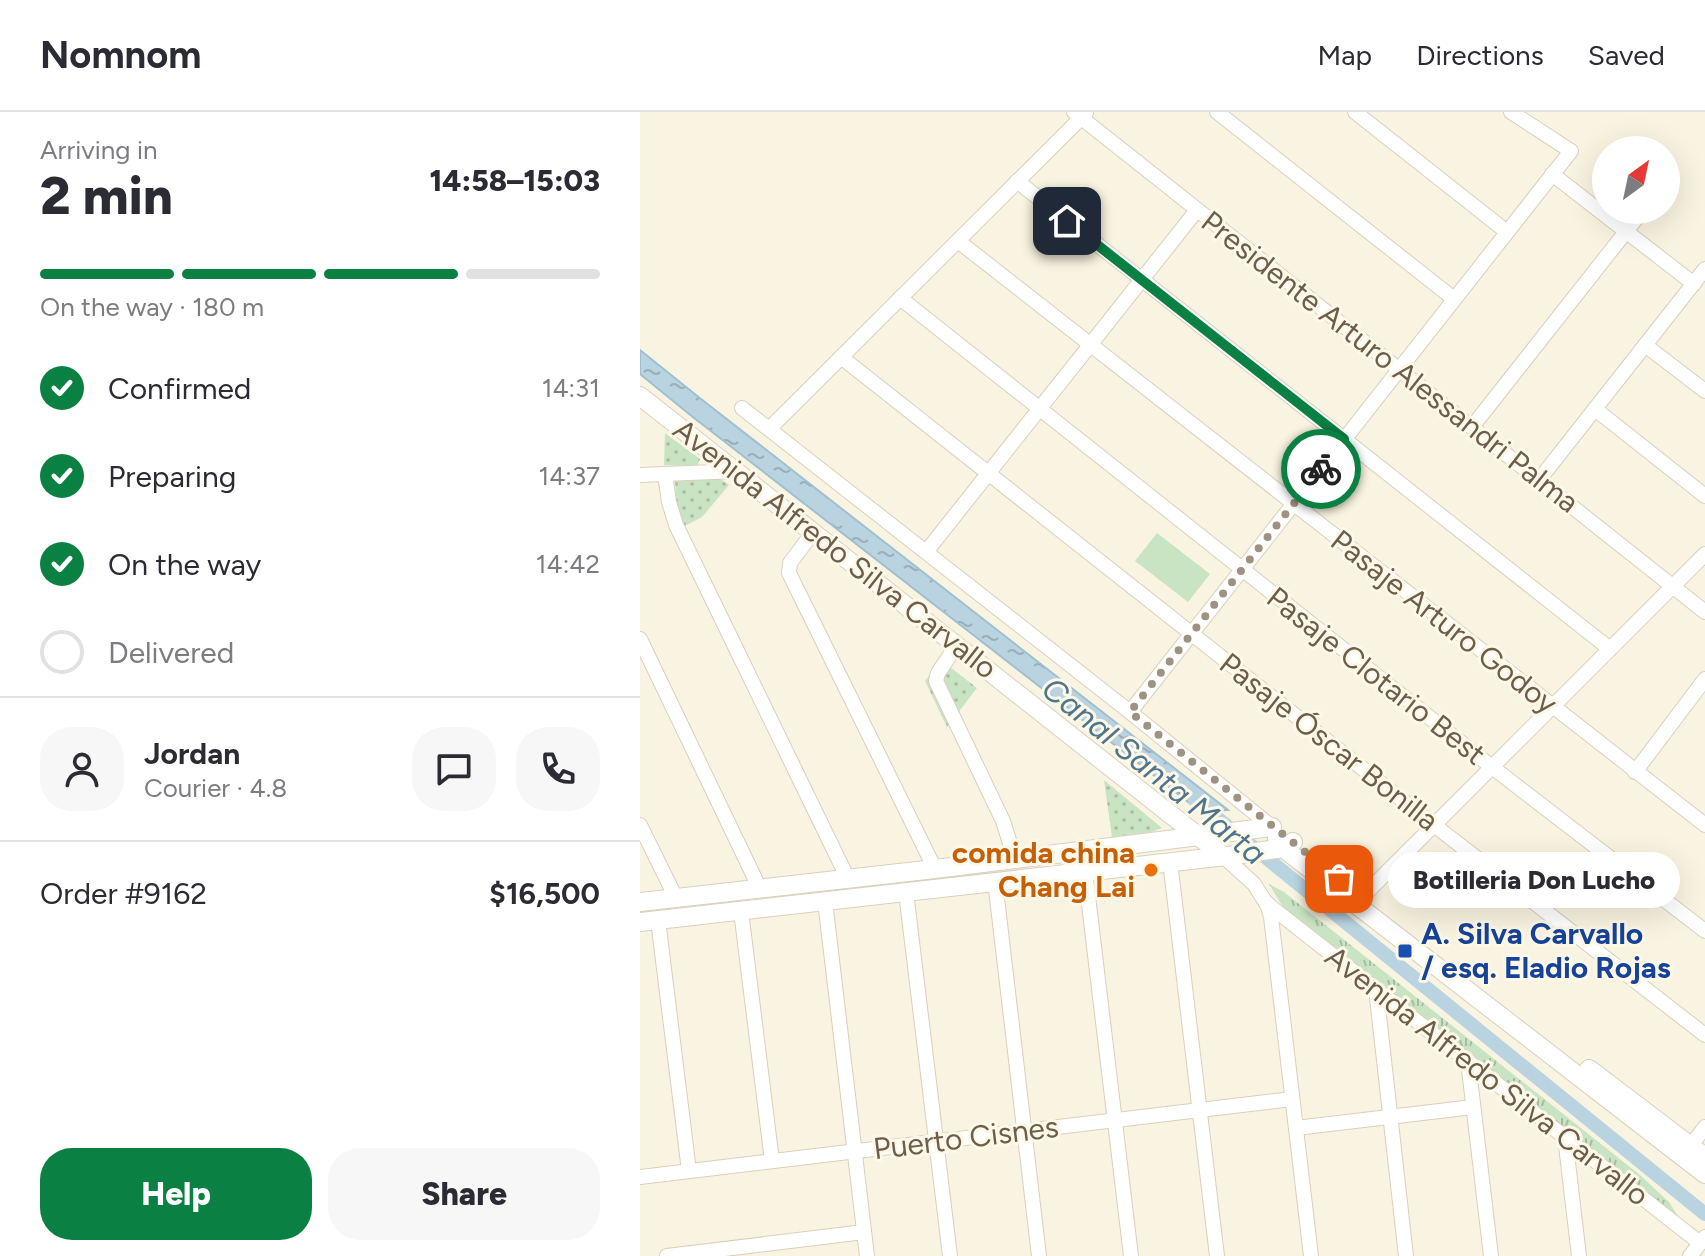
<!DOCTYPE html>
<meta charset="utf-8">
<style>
:root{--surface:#fff;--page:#f7f7f7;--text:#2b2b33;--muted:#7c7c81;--line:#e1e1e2;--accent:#0b8043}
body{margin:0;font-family:Figtree,sans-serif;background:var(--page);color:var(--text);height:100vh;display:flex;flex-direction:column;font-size:30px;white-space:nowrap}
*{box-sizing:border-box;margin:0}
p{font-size:26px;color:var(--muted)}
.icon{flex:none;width:44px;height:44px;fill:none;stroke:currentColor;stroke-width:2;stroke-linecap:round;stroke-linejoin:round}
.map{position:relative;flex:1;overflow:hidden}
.side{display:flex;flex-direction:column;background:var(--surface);width:640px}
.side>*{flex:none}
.needle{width:52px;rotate:33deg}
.controls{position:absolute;left:952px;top:24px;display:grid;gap:16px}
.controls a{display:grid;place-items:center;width:88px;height:88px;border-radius:50%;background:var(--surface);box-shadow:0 8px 32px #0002;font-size:40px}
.pin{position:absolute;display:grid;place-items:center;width:68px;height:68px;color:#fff;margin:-34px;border-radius:16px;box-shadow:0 4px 12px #0006}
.courier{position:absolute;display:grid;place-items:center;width:80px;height:80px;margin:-40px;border:6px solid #0b8043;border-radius:50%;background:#fff;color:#222;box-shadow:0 2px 10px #0007}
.bubble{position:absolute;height:56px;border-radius:28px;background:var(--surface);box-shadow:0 8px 32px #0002;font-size:26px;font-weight:800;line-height:56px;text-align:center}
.headline em{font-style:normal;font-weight:800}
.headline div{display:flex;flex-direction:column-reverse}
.headline{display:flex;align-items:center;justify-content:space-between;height:136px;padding:0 40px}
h1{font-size:52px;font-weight:800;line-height:60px}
.bar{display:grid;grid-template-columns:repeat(4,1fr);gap:12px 8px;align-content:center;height:96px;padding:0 40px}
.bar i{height:10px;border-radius:6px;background:var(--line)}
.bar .current{background:var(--accent)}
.bar p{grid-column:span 4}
.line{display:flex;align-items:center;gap:20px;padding:0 40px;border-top:2px solid var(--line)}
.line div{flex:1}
.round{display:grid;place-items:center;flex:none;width:84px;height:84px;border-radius:32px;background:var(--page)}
ol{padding:0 40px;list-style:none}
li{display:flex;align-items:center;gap:24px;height:88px}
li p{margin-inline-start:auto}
li .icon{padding:8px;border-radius:50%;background:var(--accent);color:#fff;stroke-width:4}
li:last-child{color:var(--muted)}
li i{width:44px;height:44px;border:4px solid var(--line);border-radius:50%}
.primary-button{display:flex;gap:16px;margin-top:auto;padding:16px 40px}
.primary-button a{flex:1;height:92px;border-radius:32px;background:var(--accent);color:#fff;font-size:32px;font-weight:800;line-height:92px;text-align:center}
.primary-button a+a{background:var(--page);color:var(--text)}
header{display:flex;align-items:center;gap:48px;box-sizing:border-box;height:112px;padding:0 40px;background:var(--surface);border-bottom:2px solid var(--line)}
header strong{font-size:38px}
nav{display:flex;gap:44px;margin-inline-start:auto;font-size:28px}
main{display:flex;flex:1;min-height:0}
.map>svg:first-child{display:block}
</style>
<header>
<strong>Nomnom</strong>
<nav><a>Map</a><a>Directions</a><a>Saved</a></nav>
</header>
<main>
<section class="side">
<div class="headline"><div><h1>2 min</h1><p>Arriving in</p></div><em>14:58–15:03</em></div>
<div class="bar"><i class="current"></i><i class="current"></i><i class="current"></i><i></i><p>On the way · 180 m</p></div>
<ol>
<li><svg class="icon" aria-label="check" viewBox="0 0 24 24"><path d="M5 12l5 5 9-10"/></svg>Confirmed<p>14:31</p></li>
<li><svg class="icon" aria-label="check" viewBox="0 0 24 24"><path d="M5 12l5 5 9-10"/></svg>Preparing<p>14:37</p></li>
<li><svg class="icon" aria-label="check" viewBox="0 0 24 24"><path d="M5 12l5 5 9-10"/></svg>On the way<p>14:42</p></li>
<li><i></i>Delivered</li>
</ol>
<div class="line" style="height:144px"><a class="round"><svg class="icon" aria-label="person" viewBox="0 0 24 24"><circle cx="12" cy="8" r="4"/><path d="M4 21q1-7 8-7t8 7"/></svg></a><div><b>Jordan</b><p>Courier · 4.8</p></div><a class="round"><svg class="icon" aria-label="chat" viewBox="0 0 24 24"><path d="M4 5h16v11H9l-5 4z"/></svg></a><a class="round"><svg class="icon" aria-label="phone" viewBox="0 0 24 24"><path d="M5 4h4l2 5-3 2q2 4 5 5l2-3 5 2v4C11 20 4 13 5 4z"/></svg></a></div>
<div class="line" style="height:104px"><div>Order #9162</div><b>$16,500</b></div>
<div class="primary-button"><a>Help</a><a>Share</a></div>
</section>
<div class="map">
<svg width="1065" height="1144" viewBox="0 0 1065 1144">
<defs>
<pattern id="grass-dots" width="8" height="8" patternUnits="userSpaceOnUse" patternTransform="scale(2)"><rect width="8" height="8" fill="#c9e4c2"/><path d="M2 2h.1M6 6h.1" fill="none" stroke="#a7bca0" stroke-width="1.8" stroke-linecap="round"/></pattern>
<pattern id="park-tufts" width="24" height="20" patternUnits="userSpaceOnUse" patternTransform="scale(2)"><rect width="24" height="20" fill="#c9e4c2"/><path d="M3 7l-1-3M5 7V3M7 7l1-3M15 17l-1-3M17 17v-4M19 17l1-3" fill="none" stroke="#a7bca0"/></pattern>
<pattern id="water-ripples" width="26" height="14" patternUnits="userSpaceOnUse" patternTransform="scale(2)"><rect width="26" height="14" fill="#b9d3e0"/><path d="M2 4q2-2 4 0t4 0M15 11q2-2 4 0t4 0" fill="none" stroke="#9baeb8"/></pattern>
</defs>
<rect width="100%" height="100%" fill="#f9f4e1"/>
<g fill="url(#grass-dots)">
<path d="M25,321L60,347L57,354L24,353Z"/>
<path d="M79,366L89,373L62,405L45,414L37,394L35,369Z"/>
<path d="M301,548L337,576L307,615L285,569Z"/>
<path d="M464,668L522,716L512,720L472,725Z"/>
</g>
<path fill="url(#park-tufts)" d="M629,772L644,780L1000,1063L1029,1090L1047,1118L646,800Z"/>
<path fill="#c9e4c2" d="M517,421L570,462L548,490L495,449Z"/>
<path fill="url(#water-ripples)" stroke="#a0c0d0" stroke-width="2" d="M0,238L61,287L588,698L561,700L49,302L0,262Z"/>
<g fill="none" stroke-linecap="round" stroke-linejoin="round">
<path stroke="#b9d3e0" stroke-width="14" d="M555,688L1065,1102"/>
<g stroke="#d9d0bc" stroke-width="16">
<g id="minor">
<path d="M434,0L1065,500"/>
<path d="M577,0L814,187"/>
<path d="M715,0L867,120"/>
<path d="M912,62L1054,172"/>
<path d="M377,69L970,537"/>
<path d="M318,129L1065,713"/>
<path d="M260,186L852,655L1065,819"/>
<path d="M1005,233L1065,279"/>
<path d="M201,245L794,713L1065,923"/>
<path d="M102,296L490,600L632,715"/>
<path d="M955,297L1065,384"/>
<path d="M832,315L1003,98"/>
<path d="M129,317L446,1"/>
<path d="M25,362L29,390L36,413L208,767"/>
<path d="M0,363L98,359"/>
<path d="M899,368L1065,157"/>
<path d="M174,419L150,451L149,461L295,757"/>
<path d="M286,440L557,98"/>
<path d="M0,527L120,777"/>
<path d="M317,533L298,561L296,569L363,709L375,747"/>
<path d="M490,600L931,39L871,0"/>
<path d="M995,660L1065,567"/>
<path d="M0,713L36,786"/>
<path d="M582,743L614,772L626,791L1060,1131"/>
<path d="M530,749L577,1144"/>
<path d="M445,759L491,1144"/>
<path d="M355,769L399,1144"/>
<path d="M266,780L310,1144"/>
<path d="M185,789L227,1144"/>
<path d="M627,791L631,805L671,1144"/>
<path d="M715,792L1065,442"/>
<path d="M101,799L132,1049"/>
<path d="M18,808L49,1059"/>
<path d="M736,877L766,1144"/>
<path d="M828,949L851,1144"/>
<path d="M656,1016L833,995"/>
<path d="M925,1025L939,1144"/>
<path d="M1045,1041L1065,1015"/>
<path d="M0,1065L652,987"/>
<path d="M27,1144L224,1120"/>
<path d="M1050,1144L1065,1125"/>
</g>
</g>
<g stroke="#d9d0bc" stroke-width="20">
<g id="tertiary">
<path d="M0,284L582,743"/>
<path d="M637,726L643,736L1065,1062"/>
<path d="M0,790L295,757L632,715"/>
<path d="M0,810L595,743L643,736L653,730"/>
<path d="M949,957L1065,1045"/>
</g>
</g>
<use href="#minor" stroke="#fff" stroke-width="14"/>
<use href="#tertiary" stroke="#fff" stroke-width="18"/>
</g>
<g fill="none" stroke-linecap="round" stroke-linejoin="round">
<path stroke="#9e9280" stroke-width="8" stroke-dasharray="0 14.4" d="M681,357L490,600L699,767"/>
<path stroke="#0b8043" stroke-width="10" d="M427,109L704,327L681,357"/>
</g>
<circle fill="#e8710a" stroke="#fdf8e7" stroke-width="3" cx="511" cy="758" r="8"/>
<rect fill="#1a4fb4" stroke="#fdf8e7" stroke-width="3" x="757" y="831" width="16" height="16" rx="4"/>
<g text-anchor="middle" stroke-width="6" stroke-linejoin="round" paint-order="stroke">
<g font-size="30" fill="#6d5e4b" stroke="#fdf8e7">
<text transform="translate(750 250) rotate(38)" y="10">Presidente Arturo Alessandri Palma</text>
<text transform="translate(195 437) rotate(38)" y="10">Avenida Alfredo Silva Carvallo</text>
<text transform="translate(804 510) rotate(38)" y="10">Pasaje Arturo Godoy</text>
<text transform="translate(736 564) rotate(38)" y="10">Pasaje Clotario Best</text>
<text transform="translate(689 630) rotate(38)" y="10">Pasaje Óscar Bonilla</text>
<text transform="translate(847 964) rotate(38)" y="10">Avenida Alfredo Silva Carvallo</text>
<text transform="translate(326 1026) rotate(-7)" y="10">Puerto Cisnes</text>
</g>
<g font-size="30" font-weight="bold" fill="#c56008" stroke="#fdf8e7" text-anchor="end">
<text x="495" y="751">comida china<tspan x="495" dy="34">Chang Lai</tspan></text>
</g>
<g font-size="30" font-weight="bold" fill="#164399" stroke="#fdf8e7" text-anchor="start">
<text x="781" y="832">A. Silva Carvallo<tspan x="781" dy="34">/ esq. Eladio Rojas</tspan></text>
</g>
<g font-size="32" font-style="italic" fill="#4f768c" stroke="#fdf8e7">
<text transform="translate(514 659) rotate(39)" y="11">Canal Santa Marta</text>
</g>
</g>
</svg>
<div class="controls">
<a><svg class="needle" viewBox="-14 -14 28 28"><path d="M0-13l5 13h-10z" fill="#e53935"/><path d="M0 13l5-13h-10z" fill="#7c7c81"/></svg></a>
</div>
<div class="pin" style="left:699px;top:767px;background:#ea580c"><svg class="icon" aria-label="bag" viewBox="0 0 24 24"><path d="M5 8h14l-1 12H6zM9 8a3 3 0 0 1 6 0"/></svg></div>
<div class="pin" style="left:427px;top:109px;background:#1f2937"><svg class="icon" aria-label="home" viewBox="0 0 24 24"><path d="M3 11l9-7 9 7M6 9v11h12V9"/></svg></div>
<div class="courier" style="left:681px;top:357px"><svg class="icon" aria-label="bike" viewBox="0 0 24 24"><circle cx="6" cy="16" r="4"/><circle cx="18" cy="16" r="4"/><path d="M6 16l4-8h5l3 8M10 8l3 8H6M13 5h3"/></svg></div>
<div class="bubble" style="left:748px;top:740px;width:292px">Botilleria Don Lucho</div>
</div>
</main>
